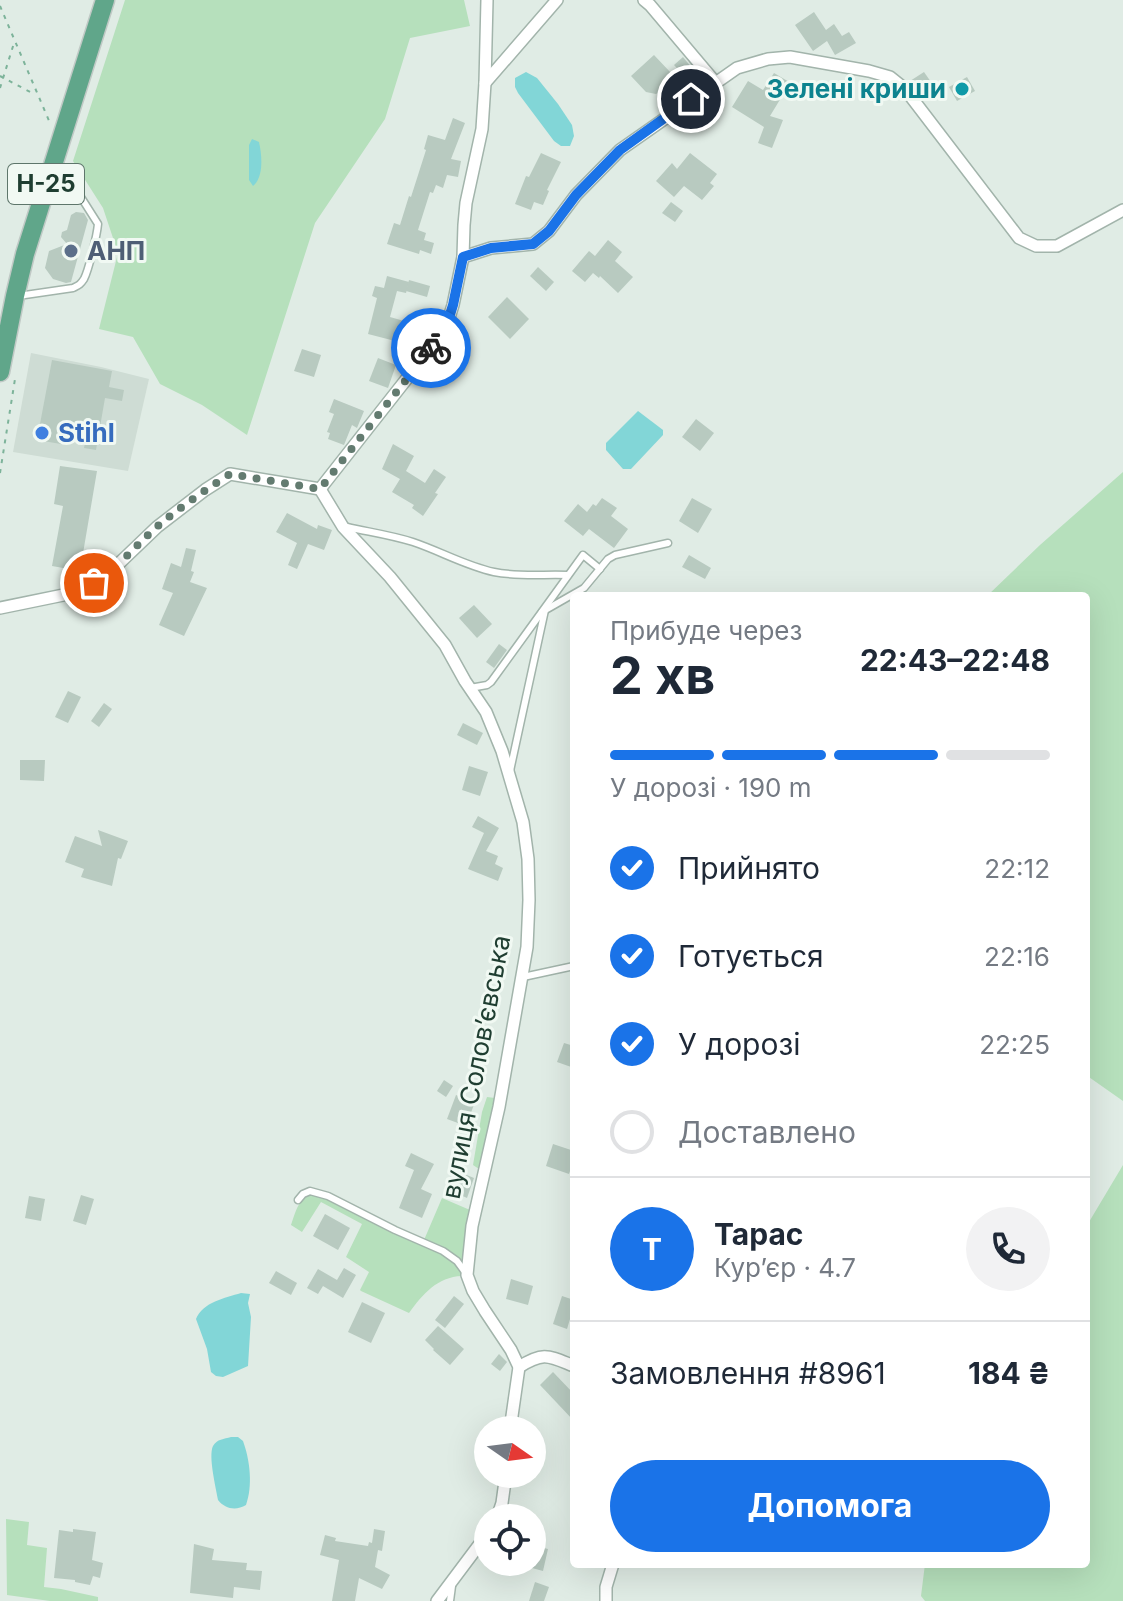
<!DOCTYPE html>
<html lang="uk">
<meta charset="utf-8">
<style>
:root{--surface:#fff;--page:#f2f2f3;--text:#1f2937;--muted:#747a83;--line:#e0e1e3;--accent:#1a73e8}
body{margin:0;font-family:Inter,sans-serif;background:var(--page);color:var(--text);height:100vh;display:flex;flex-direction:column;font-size:30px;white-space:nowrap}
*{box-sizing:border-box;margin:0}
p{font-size:26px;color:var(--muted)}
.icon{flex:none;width:44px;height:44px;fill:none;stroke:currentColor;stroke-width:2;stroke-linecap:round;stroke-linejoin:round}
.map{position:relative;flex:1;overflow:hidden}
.details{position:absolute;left:570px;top:592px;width:520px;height:976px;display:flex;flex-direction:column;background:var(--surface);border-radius:8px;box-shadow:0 8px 32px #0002}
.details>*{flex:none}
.needle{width:52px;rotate:104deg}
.tools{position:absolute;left:474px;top:1416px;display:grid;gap:16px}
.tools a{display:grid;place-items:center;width:72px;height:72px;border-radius:50%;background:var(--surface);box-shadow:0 8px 32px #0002;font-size:40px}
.pin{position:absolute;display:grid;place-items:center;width:68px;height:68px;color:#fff;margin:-34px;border:4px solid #fff;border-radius:50%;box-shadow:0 2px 8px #0007}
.courier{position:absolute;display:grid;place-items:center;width:80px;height:80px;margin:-40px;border:6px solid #1a73e8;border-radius:50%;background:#fff;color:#222;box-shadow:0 2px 10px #0007}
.headline em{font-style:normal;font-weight:700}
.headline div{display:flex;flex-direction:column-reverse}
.headline{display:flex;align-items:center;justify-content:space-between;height:136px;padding:0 40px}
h1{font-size:52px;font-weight:700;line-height:60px}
.bar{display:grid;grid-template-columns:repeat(4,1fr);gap:12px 8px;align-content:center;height:96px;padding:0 40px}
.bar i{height:10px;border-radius:6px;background:var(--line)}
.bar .on{background:var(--accent)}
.bar p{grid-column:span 4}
.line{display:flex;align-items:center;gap:20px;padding:0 40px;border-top:2px solid var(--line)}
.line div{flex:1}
.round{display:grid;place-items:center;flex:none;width:84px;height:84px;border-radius:42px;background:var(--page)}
ol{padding:0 40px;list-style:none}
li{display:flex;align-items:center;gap:24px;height:88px}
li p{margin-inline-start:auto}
li .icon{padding:8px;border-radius:50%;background:var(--accent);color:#fff;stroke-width:4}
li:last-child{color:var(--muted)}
li i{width:44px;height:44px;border:4px solid var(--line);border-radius:50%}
.button{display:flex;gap:16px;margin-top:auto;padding:16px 40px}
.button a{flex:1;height:92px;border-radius:48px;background:var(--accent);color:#fff;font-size:32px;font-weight:700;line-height:92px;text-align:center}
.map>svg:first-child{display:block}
</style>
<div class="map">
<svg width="1123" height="1601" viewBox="0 0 1123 1601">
<rect width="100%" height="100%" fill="#e0ece5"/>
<path fill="#cedcd4" d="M31,353L101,367L149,379L128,471L13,452Z"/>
<g fill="#b6e0bc">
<path d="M125,0H464L470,26L410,38L385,119L315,223L247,435L202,405L160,384L133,337L99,329L118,253L103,208L73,161Z"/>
<path d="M1123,472V1101L1086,1075V596H987L1040,545Z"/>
<path d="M487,1097L495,1098L479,1169L473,1165L482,1112Z"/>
<path d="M1123,1165V1601H925L921,1596L925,1564H1086V1227Z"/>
<path d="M310,1194L326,1198L394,1233L435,1250L455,1263L462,1272V1276C437,1277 423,1294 409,1313L361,1291L360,1290L369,1272L346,1257L362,1224L321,1202L302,1232L291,1225C295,1214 298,1199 310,1194Z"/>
<path d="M442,1198L470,1210L462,1263L450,1251L424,1240Z"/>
<path d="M6,1519L29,1522L27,1545L47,1548L44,1587L61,1589L98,1597V1601H50L7,1595Z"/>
</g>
<g fill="#82d6d7">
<path d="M526,72L537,78L558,104L572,125L574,136L570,146H561L554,141L518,93L515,87V78Z"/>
<path d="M252,139L259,142C262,155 264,177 253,186L249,180V145Z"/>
<path d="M638,411L663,430V435L631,469H623L606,450V443Z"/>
<path d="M241,1293L250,1294L248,1303L251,1317L248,1366L223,1377L216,1376L211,1372L207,1349L196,1319C203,1302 225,1298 241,1293Z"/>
<path d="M231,1437H238L243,1441C250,1460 253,1486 246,1505C236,1511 225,1509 218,1500C216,1488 208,1456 213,1446C217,1439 224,1439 231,1437Z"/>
</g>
<g fill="#b8cac0">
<path d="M814,12L826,30L834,24L842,36L849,32L856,43L835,55L827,41L813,51L795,25Z"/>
<path d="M654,55L671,73L663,80V90L656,94L646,92L631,76Z"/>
<path d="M683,57L696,73L688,80L674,65Z"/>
<path d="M924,72L931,82L918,91L910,81Z"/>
<path d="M774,73L801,89L795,100L784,93L770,116L783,120L772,148L758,143L764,127L732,107L748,81L763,90Z"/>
<path d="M967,77L975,91L957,101L949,87Z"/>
<path d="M453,118L465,123L451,159L461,161L458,177L447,175L443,188L436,185L433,193L430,192L418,230L426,233L424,240L434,243L431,254L420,250L419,254L387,244L394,223L400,225L409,196L411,197L426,150L424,149L428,135L445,140Z"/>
<path d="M541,153L561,162L547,190L549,191L543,205L534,202L531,210L515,204L526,176L529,177Z"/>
<path d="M690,153L717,174L710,183L714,186L702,200L684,186L674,197L656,181L672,163L677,169Z"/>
<path d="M671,202L683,211L675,222L662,213Z"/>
<path d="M76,212L84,213L88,220L71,282L66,283L53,279L45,268L49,251L67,244L61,237L62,232L67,230L71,215Z"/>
<path d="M608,240L622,252L615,261L633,277L618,293L600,276L599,278L593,273L585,282L572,271L589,251L595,256Z"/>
<path d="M538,267L554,282L546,291L530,276Z"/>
<path d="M387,276L409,282L406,293L397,291L390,317L404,321L399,342L368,334L377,298L372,296L375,286L384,288Z"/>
<path d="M409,280L430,286L427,297L406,291Z"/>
<path d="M507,297L529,319L510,339L488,317Z"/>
<path d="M302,349L321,355L314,377L294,371Z"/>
<path d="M378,358L396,365L388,388L369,381Z"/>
<path d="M52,360L112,371L109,387L124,390L122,401L105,398L96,450L84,448L88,428L65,424L61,444L37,440Z"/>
<path d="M334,399L364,411L357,428L352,425L344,445L328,439L330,433L327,432L334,414L329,412Z"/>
<path d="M696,419L714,433L700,451L682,437Z"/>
<path d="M393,444L414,456L406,471L425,483L434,469L446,477L435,493L438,494L423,516L412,508L414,505L392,492L400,479L382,469Z"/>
<path d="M60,466L97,471L80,571L52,566L63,506L54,504Z"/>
<path d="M602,498L617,508L611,516L628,529L614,548L589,529L583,536L564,521L578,504L587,512L593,504L596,506Z"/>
<path d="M692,498L712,509L698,533L679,521Z"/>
<path d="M287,513L317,529L318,525L332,530L324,550L308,544L297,569L288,565L297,543L276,532Z"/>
<path d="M186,548L196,550L191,571L194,572L190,582L207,588L184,636L159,625L173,593L162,589L171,563L181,567Z"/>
<path d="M689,555L711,568L705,579L682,567Z"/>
<path d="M474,605L492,624L477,638L459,618Z"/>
<path d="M499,644L507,650L494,668L486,662Z"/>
<path d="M68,691L81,697L68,723L55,717Z"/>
<path d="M104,703L112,709L99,727L91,721Z"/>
<path d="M463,723L483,733L477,745L457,735Z"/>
<path d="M20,760H45L44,781L20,780Z"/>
<path d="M469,766L488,772L480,796L462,790Z"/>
<path d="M478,816L499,828L486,851L498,856L495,864L503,868L498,881L468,869L484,833L472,827Z"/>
<path d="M98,830L128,841L121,859L118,858L112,886L81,877L84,869L65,862L75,836L102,846Z"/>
<path d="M564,1043L574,1046V1068L557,1062Z"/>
<path d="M444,1080L453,1086L446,1097L437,1091Z"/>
<path d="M456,1095L475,1102L466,1126L447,1119Z"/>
<path d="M553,1144L574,1151V1159L569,1174L546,1166Z"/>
<path d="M411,1153L434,1164L421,1189L432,1194L422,1218L399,1208L414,1170L405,1166Z"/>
<path d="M462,1173L474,1178L467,1198L454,1192Z"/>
<path d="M81,1195L94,1199L86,1225L73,1221Z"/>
<path d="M29,1196L45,1199L41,1221L25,1218Z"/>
<path d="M325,1214L350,1228L338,1250L313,1236Z"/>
<path d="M344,1268L356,1275L343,1298L323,1286L318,1294L307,1288L318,1269L337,1280Z"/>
<path d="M276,1271L297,1283L291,1295L269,1283Z"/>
<path d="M511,1279L533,1286L528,1305L506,1299Z"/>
<path d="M454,1296L464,1304L445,1328L435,1320Z"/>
<path d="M562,1296L574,1300V1306L567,1329L553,1324Z"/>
<path d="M362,1302L385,1313L371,1343L348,1332Z"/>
<path d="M438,1326L464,1349L450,1365L433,1350L434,1349L425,1340Z"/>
<path d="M499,1354L507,1362L500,1371L491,1364Z"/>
<path d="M553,1372L574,1394V1421L540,1385Z"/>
<path d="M73,1529L96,1532L92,1560L103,1563L100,1578L93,1576L90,1585L75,1582V1580L54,1578L59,1530L73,1532Z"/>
<path d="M374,1529L385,1531L382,1551L378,1550L375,1567L390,1575L382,1589L359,1578L355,1601H332L339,1560L320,1555L325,1535L336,1538L335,1541L368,1546L369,1542L372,1543Z"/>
<path d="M194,1544L214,1549L212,1560L247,1563L246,1570L262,1571L260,1590L234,1587L233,1598L190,1593Z"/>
<path d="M532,1545L548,1549L543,1571L532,1568Z"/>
<path d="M535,1582L549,1587L544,1601H529Z"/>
</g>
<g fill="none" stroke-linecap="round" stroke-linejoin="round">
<g stroke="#a2b4ab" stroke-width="9">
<g id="service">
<path d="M18,296L73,288C79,285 80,285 84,279C89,269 97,235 98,224L58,161"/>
<path d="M347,527C369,532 391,535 413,542C440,551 466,566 494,572C518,577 544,574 568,575"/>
<path d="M542,612L584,588L608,559L615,555L668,543"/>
<path d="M470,688L487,685L491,682L583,555L600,569"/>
<path d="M510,771L545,610"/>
<path d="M523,977L574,966"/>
<path d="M298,1200L303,1194L310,1191L328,1196L395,1230L443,1251L457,1261L465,1272"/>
<path d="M450,1601L452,1586"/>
</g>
</g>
<g stroke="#a2b4ab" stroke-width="14">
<g id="minor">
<path d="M644,0L650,5L715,82"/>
<path d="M485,83L557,0"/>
<path d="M463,257L491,248L533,244L549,231L576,195L620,150L737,68L768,59L790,57L869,71L890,77L905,89L1019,238L1036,246H1057L1123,210"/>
<path d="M320,489L343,527L390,577L445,645L465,681L486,712L502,751L523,822L528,859L529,900L527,947L499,1107L472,1226L467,1275L473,1291L485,1311L511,1350L519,1367L510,1430"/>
<path d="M0,608L78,592L109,573L157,527L205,490L230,474L320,489L427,353L448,321L453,305L463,257L464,225L466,203L482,129L485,83L487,0"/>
<path d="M519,1367C544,1351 549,1356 574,1366"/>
<path d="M497,1518L502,1503L506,1474"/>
<path d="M437,1601L488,1533"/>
<path d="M606,1601V1587L613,1564"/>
</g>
</g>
<g stroke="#c0c9c5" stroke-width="21">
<path id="primary" d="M0,372L15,296L25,254L105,0"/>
</g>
<g stroke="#7db39a" stroke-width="2" stroke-dasharray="4 6" stroke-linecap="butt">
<path d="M0,6L50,123"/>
<path d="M0,76L34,94"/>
<path d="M0,88L14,43"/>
<path d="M0,473L15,379"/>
</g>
<use href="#service" stroke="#fff" stroke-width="6"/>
<use href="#minor" stroke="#fff" stroke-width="11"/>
<use href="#primary" stroke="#60a68a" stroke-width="18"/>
</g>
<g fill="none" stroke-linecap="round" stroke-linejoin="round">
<path stroke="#637b70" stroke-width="8" stroke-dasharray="0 14.4" d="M94,583C119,567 137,544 159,525C181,507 205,490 230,474L320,489L431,348"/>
<path stroke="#1a73e8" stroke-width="10" d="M431,348L448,321L453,305L463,257L491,248L533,244L549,231L576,195L620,150L691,99"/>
</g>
<circle fill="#0f9aa8" stroke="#f1f9f3" stroke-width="3" cx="962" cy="89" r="8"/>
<circle fill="#5c6f8a" stroke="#f1f9f3" stroke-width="3" cx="71" cy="251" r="8"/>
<circle fill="#3f7fe0" stroke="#f1f9f3" stroke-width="3" cx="42" cy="433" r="8"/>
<g text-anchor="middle" stroke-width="6" stroke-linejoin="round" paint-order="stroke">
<rect fill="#f1f9f3" stroke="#5e766b" stroke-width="2" x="8" y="164" width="76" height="40" rx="6"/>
<g font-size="24" font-weight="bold" fill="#1f3e31">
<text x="46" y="192">Н-25</text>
</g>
<g font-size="26" font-weight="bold" fill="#0d838f" stroke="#f1f9f3" text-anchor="end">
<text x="946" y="98">Зелені криши</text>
</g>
<g font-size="26" font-weight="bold" fill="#4e5e75" stroke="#f1f9f3" text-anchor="start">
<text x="87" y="260">АНП</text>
</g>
<g font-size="26" font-weight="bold" fill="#366cbe" stroke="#f1f9f3" text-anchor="start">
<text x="58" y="442">Stihl</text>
</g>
<g font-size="26" fill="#1f3e31" stroke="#f1f9f3">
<text transform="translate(476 1067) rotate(-79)" y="9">вулиця Соловʼєвська</text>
</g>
</g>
</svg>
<div class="tools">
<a><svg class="needle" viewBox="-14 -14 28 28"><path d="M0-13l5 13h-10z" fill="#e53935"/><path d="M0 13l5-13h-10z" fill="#747a83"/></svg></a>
<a><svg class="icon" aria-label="locate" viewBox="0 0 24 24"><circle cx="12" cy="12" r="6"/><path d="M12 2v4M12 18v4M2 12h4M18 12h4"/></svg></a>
</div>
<div class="pin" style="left:94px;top:583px;background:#ea580c"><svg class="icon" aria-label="bag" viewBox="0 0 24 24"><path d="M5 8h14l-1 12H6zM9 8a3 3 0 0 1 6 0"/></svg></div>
<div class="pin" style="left:691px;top:99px;background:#1f2937"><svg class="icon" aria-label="home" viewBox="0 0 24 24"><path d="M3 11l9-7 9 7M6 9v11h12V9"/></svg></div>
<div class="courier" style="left:431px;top:348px"><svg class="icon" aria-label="bike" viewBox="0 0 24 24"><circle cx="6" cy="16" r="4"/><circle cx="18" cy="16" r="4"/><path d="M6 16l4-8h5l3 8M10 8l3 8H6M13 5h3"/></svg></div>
<section class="details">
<div class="headline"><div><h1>2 хв</h1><p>Прибуде через</p></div><em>22:43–22:48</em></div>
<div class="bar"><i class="on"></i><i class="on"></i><i class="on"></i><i></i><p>У дорозі · 190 m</p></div>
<ol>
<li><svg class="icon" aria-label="check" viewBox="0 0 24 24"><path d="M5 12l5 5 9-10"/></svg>Прийнято<p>22:12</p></li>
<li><svg class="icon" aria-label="check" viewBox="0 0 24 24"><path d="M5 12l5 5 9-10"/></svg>Готується<p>22:16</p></li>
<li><svg class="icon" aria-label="check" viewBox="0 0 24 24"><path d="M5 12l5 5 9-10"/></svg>У дорозі<p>22:25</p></li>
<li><i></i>Доставлено</li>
</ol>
<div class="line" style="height:144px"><b class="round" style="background:var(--accent);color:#fff">Т</b><div><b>Тарас</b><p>Кур’єр · 4.7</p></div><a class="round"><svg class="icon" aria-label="phone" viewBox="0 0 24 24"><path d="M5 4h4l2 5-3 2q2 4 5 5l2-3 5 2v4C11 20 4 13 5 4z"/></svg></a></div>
<div class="line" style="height:104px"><div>Замовлення #8961</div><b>184 ₴</b></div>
<div class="button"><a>Допомога</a></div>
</section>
</div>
